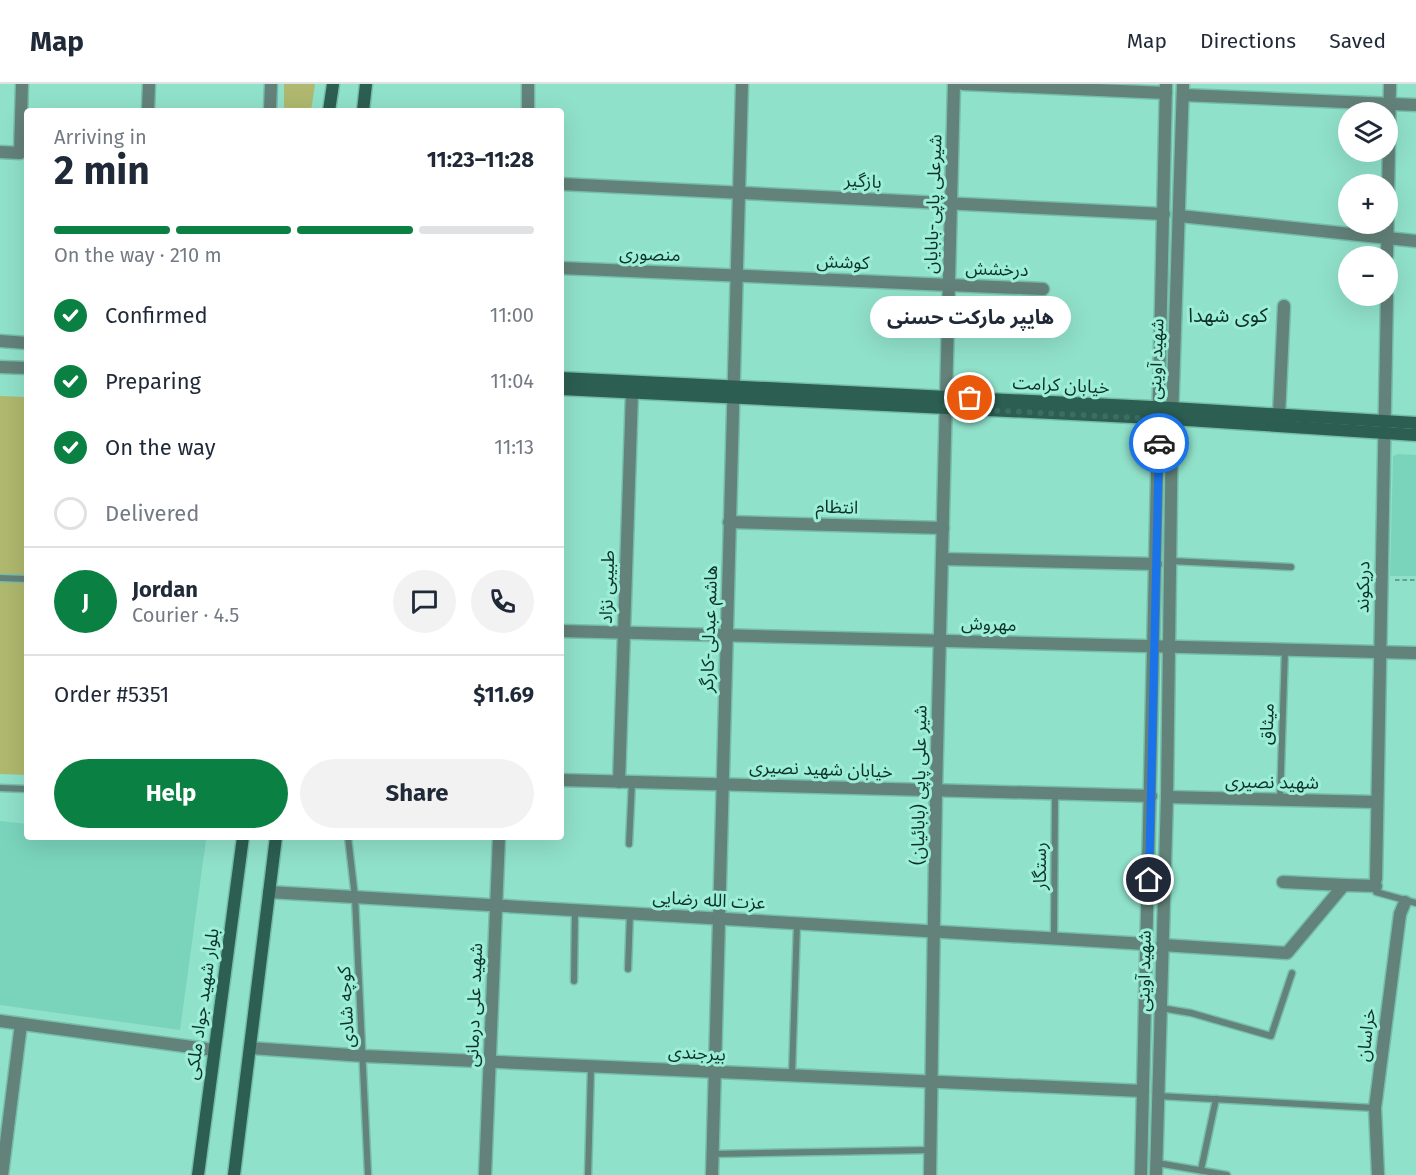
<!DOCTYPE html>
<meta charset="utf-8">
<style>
:root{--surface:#fff;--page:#f2f2f3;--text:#1f2937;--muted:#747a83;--line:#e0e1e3;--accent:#0b8043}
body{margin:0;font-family:"Fira Sans","Noto Sans Arabic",sans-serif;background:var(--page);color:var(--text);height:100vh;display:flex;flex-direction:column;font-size:22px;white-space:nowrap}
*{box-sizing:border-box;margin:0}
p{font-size:20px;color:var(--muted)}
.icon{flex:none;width:33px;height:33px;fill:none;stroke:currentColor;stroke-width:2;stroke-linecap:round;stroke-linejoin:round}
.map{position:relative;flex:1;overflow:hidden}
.drawer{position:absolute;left:24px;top:24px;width:540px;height:732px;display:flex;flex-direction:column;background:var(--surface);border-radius:6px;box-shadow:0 6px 24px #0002}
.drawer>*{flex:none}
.buttons{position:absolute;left:1338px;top:18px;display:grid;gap:12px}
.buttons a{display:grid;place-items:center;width:60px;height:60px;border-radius:50%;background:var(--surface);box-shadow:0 6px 24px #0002;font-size:30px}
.pin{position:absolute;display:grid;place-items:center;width:51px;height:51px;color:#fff;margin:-26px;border:3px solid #fff;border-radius:50%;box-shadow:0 2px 6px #0007}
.courier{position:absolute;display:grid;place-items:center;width:60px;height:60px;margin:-30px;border:4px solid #1a73e8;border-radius:50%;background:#fff;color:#222;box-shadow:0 2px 8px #0007}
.bubble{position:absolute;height:42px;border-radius:21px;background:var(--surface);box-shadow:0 6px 24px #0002;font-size:20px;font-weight:700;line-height:42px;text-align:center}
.head em{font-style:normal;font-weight:700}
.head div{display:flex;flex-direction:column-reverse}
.head{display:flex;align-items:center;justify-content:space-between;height:102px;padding:0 30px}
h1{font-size:39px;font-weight:700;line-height:45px}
.bar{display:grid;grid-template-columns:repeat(4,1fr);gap:9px 6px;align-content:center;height:72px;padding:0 30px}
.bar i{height:8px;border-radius:4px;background:var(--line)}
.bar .selected{background:var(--accent)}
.bar p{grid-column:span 4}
.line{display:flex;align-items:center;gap:15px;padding:0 30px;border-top:2px solid var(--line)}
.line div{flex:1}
.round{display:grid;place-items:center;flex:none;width:63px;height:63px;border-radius:32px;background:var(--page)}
ol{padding:0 30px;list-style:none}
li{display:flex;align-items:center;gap:18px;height:66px}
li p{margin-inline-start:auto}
li .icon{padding:6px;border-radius:50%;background:var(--accent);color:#fff;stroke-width:4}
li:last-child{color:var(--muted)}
li i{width:33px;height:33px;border:3px solid var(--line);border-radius:50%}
.cta{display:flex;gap:12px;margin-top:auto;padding:12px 30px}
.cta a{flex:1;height:69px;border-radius:36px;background:var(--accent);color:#fff;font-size:24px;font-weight:700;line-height:69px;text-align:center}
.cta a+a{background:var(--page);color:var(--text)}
header{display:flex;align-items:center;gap:36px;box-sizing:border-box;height:84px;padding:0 30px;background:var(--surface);border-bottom:2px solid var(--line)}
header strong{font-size:28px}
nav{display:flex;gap:33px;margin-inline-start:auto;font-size:21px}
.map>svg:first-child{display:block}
</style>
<header>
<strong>Map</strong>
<nav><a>Map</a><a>Directions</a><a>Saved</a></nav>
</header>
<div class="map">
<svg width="1416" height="1091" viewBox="0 0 1416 1091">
<rect width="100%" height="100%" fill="#90e1ca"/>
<g fill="#7ad4bc">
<path d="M1398,370L1416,371V492H1390L1393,372Z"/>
<path d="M0,737L27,740V753H171L206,756L180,946L0,921Z"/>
</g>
<g fill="#afb86e">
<path d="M284,0H315L311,27H284Z"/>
<path d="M0,312L27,313V691L0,690Z"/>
</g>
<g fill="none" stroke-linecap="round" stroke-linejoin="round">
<g stroke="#76beaa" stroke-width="9">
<g id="service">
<path d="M1171,477L1291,483"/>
<path d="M0,494L27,495"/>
<path d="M0,704L27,705"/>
<path d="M1280,716L1285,566"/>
<path d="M348,753L355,813L368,1091"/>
<path d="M629,760L632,698"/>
<path d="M1376,802V808L1416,819"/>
<path d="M1054,854L1055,710"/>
<path d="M628,885L630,829"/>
<path d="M574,897L575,826"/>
<path d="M1161,924L1191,929L1271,952L1292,889"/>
<path d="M792,991L797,840"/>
<path d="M1158,1012L1375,1024"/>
<path d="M713,1070L930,1066"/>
<path d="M1157,1079L1227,1091"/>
<path d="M1201,1086L1216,1015"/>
<path d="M588,1091L591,983"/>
</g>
</g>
<g stroke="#76beaa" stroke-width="15">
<g id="minor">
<path d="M963,0L1166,9"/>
<path d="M1183,11L1416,21"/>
<path d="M148,27L149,0"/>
<path d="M270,27L271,0"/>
<path d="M528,27V0"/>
<path d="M0,68L20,69L22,0"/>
<path d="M561,100L1164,130"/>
<path d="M1180,132L1416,157"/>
<path d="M1387,172L1390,0"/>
<path d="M561,184L1043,205"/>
<path d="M1279,331L1284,222"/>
<path d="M729,438L943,444"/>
<path d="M942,475L1156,480"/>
<path d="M561,547L1416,569"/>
<path d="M561,696L1151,712"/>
<path d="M619,698L632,308"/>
<path d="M1167,713L1377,718"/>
<path d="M1376,795L1387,212"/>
<path d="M1283,798L1344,801"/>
<path d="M269,808L1146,860"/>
<path d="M1162,861L1287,869L1344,801L1376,802"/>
<path d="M0,937L214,966"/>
<path d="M250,964L364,972L1143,1007"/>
<path d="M2,1091L21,940"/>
<path d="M485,1091L499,753"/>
<path d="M712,1091L742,0"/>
<path d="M930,1091L936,707L954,0"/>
<path d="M1378,1091L1375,1024L1400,830L1405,818"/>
</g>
</g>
<g stroke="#76beaa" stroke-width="15">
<g id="tertiary">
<path d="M0,257L27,259"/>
<path d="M0,283L27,284"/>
<path d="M1141,1091L1166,0"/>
<path d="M1156,1091L1167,713L1172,335L1183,0"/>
</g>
</g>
<g stroke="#76beaa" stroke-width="15">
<g id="secondary">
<path d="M329,27L333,0"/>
<path d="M363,27L366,0"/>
<path d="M561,294L1172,324L1416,339"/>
<path d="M561,305L1172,335L1416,351"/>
<path d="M198,1091L243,753"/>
<path d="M234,1091L276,753"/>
</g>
</g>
<path stroke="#60a18f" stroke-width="2" stroke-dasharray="4.5 3" stroke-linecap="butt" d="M1395,496H1416"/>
<use href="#service" stroke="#638279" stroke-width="6"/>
<use href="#minor" stroke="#638279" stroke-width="12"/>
<use href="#tertiary" stroke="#638279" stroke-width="12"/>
<use href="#secondary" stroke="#2c5e51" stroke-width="12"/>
</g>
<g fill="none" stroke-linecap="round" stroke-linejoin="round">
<path stroke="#3b6e61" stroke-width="6" stroke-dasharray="0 10.8" d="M970,314L946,313V324L1159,335V359"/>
<path stroke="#1a73e8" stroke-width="8" d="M1149,796L1159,359"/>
</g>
<g text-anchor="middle" stroke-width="6" stroke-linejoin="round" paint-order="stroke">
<g font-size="18" fill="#0d3028" stroke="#9deed7">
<text transform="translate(863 97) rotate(3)" y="6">بازگیر</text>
<text transform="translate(933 120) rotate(-88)" y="6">شیرعلی پاپی-بابایان</text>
<text transform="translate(650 170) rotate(2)" y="6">منصوری</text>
<text transform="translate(843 178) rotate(2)" y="6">کوشش</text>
<text transform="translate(997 185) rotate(2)" y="6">درخشش</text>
<text transform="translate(1156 275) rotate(-88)" y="6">شهید آوینی</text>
<text transform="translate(1061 301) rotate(3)" y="6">خیابان کرامت</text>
<text transform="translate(837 423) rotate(2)" y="6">انتظام</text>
<text transform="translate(607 503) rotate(-88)" y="6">طبیبی نژاد</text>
<text transform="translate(1363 503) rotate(-89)" y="6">دریکوند</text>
<text transform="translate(989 540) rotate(2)" y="6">مهروش</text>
<text transform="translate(709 545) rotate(-88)" y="6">هاشم عبدلی-کارگر</text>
<text transform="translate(1267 640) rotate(-88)" y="6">میثاق</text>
<text transform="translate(821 685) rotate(2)" y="6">خیابان شهید نصیری</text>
<text transform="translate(1272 698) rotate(1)" y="6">شهید نصیری</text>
<text transform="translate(919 701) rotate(-89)" y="6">شیر علی پاپی (بابائیان)</text>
<text transform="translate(1040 782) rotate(-90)" y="6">رستگار</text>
<text transform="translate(709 816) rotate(3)" y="6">عزت الله رضایی</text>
<text transform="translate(1144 887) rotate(-89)" y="6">شهید آوینی</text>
<text transform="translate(202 920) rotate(-82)" y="6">بلوار شهید جواد ملکی</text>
<text transform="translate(474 921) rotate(-88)" y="6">شهید علی درمانی</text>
<text transform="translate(346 923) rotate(-93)" y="6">کوچه شادی</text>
<text transform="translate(1366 951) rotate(-83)" y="6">خراسان</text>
<text transform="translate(697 969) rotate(3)" y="6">بیرجندی</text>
</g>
<g font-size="20" fill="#0d3028" stroke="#9deed7">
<text x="1228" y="238">کوی شهدا</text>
</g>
</g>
</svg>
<div class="buttons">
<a><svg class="icon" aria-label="layers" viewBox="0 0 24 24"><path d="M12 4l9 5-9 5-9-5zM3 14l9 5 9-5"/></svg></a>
<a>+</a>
<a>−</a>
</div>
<div class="pin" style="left:970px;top:314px;background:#ea580c"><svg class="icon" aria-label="bag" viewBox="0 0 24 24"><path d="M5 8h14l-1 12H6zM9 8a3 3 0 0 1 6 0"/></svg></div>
<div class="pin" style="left:1149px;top:796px;background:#1f2937"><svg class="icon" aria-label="home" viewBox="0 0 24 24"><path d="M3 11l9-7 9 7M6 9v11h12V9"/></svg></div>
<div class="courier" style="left:1159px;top:359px"><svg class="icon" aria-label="car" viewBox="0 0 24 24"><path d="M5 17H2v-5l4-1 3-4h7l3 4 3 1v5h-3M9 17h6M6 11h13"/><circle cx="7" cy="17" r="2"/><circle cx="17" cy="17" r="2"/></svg></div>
<div class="bubble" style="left:870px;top:212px;width:201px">هایپر مارکت حسنی</div>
<section class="drawer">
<div class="head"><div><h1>2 min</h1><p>Arriving in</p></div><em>11:23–11:28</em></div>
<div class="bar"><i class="selected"></i><i class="selected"></i><i class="selected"></i><i></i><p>On the way · 210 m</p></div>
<ol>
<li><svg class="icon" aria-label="check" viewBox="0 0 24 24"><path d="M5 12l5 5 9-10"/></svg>Confirmed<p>11:00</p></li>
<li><svg class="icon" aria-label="check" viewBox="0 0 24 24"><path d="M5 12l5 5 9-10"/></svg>Preparing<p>11:04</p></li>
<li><svg class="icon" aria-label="check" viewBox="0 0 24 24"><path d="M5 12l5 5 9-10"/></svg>On the way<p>11:13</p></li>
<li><i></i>Delivered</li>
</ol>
<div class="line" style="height:108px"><b class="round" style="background:var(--accent);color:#fff">J</b><div><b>Jordan</b><p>Courier · 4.5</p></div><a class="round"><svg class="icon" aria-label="chat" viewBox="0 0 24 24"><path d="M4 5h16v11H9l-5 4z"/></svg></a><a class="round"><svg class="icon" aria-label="phone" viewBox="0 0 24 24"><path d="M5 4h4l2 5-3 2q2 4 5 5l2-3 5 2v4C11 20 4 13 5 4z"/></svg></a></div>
<div class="line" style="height:78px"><div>Order #5351</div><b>$11.69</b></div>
<div class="cta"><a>Help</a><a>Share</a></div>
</section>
</div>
